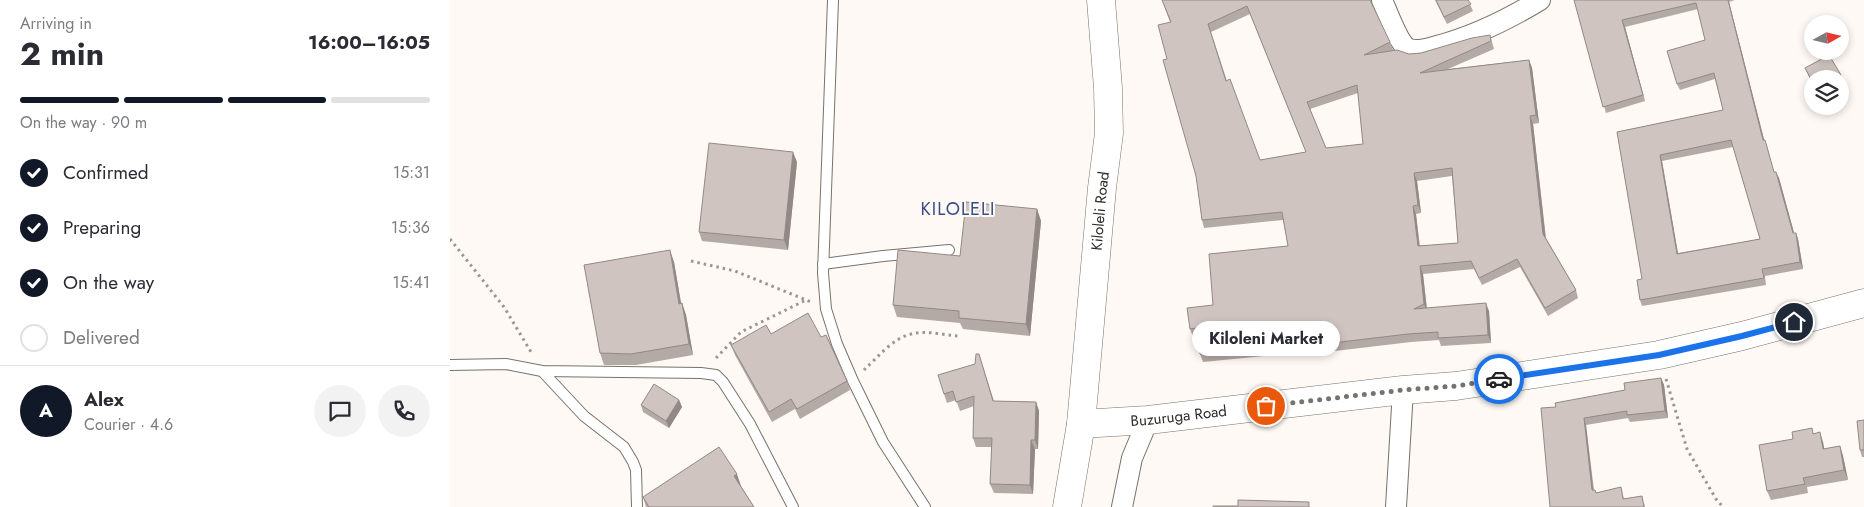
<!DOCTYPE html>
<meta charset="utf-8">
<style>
:root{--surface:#fff;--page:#f2f2f3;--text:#2b2b33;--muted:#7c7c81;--line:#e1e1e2;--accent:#111827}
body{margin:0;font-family:Jost,sans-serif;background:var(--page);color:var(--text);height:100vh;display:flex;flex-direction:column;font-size:19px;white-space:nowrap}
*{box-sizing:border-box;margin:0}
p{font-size:16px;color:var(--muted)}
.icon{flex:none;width:28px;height:28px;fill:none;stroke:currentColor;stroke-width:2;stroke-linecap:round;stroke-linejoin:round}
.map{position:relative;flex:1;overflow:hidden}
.details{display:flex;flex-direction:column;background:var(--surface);width:450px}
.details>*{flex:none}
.needle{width:32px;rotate:82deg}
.controls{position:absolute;left:1354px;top:15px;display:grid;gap:10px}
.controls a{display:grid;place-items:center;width:45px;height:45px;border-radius:50%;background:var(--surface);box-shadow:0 2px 8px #0003;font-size:25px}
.pin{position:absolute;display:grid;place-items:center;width:42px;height:42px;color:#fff;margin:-21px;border:2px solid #fff;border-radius:50%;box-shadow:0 1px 5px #0007}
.courier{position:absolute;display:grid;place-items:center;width:50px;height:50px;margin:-25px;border:4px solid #1a73e8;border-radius:50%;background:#fff;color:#222;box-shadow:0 1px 6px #0007}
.bubble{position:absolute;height:35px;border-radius:18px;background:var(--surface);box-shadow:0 2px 8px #0003;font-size:16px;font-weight:700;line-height:35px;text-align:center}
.headline em{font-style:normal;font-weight:700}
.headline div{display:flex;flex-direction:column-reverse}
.headline{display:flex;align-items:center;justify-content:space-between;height:85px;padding:0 20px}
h1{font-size:32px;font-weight:700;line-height:38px}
.bar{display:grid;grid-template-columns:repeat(4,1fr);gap:8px 5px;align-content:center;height:60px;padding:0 20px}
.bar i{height:6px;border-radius:4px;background:var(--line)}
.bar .active{background:var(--accent)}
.bar p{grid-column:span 4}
.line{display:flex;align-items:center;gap:12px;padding:0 20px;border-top:1px solid var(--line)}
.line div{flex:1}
.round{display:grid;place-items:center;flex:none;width:52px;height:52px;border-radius:26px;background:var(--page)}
ol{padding:0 20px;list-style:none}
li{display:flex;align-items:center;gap:15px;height:55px}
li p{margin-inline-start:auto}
li .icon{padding:5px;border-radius:50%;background:var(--accent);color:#fff;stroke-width:4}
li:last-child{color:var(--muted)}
li i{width:28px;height:28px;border:2px solid var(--line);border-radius:50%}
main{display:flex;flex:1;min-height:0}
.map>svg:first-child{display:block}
</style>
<main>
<section class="details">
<div class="headline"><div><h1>2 min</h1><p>Arriving in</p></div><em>16:00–16:05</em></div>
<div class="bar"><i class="active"></i><i class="active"></i><i class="active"></i><i></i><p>On the way · 90 m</p></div>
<ol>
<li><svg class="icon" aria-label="check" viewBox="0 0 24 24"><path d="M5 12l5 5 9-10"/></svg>Confirmed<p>15:31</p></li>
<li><svg class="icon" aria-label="check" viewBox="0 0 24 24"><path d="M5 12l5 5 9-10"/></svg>Preparing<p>15:36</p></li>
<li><svg class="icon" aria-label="check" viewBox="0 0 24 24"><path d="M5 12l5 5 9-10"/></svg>On the way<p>15:41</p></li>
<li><i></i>Delivered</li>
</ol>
<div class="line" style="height:90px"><b class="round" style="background:var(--accent);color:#fff">A</b><div><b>Alex</b><p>Courier · 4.6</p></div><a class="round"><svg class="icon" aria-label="chat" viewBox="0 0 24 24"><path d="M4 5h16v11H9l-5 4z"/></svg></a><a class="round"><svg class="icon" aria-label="phone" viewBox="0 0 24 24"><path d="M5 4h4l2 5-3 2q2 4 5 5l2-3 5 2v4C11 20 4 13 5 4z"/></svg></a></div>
</section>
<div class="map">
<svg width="1414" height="507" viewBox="0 0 1414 507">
<rect width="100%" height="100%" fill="#fef9f4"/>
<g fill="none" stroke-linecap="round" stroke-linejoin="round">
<g stroke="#79726a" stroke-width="12">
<g id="service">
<path d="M383,0L373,273L376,309L387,344L403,381L433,442L475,507"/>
<path d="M373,264L433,256L499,250"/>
<path d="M0,365L56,364L92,371L251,373L266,375L273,382L300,424L343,507"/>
<path d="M92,371L134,416L174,447L183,462L186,470L187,507"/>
</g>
</g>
<g stroke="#79726a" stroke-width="22">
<g id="minor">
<path d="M932,0C937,11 948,42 957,48C966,53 979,48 987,46C1025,36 1057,20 1090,0"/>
<path d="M672,507L682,458L698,420"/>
<path d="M946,507L953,390"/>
</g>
</g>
<g stroke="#79726a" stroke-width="29">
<g id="secondary">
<path id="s1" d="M631,424L698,420L953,390L1006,386L1209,355L1292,336L1414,303"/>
<path id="s2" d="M617,507L631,424L652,188L659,133L658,88L651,0"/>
</g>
</g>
<g stroke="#9a9692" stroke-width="3" stroke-dasharray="2.5 4" stroke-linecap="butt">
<path d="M0,239L54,307L81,352"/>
<path d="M241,261L285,271L361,302"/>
<path d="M266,358L291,332L356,300"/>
<path d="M414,370C427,358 443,338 461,334C476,330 493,335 508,336"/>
<path d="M1216,379L1237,449L1266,499L1273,507"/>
</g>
<use href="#service" stroke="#fff" stroke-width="10"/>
<use href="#minor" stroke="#fff" stroke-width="20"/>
<use href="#secondary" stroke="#fff" stroke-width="28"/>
</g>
<g fill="#b3a9a5" fill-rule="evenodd">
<path d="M712,0L921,2L940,42L943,50L959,54L971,53L1040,35L1044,49L998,69L1079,60L1082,68L1089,123L1083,124L1096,238L1126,290L1128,298L1098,316L1070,267L1032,285L1024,269L973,274L977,308L1039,311L1041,343L991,346L989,340L961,342L885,351L884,349L753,362L750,354L748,336L743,337L740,329L763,305L838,246L833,220L754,228L752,220L746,176L717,59L720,22ZM800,14L856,152L810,160L777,81L761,32ZM908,93L913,144L876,148L860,109ZM1002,176L1008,243L970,246L966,214L971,213L967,181Z"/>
<path d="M985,0H1018L1023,11L997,24Z"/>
<path d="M1124,0H1285L1279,2L1314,140L1317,146L1324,172L1329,178L1344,233H1346L1348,239L1353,269L1315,276L1316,285L1192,306L1190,300L1192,279L1167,132L1273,110L1265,79L1230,90L1227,84L1255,40L1248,9L1175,27L1195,101L1156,113ZM1283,147L1310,239L1228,253L1212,161Z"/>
<path d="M1355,68L1391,75L1393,82L1390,84V79H1362V83Z"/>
<path d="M347,162L338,250L252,241L249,232Z"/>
<path d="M587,209L591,221L580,336L513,329L510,323L447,317L443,305Z"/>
<path d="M224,262L231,303H232L236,315L243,355L186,365H154L150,353Z"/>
<path d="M321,334L397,381L400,390L350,419L345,409L322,422L285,355L281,345Z"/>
<path d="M529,354L544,401L586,402L589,411L588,449H585L583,494L544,493L540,484L542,447H526L523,438L524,406L510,411L506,400L497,403L494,394L525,364Z"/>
<path d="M1211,378L1214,385L1218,418L1180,422L1178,418L1136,425L1144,490L1146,493L1171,487L1174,499L1194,503L1195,507H1100L1106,407L1175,390Z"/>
<path d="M229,400L232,407L219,428L193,412L191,405Z"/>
<path d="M1414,420V457H1412L1410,450Z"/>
<path d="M1364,433L1373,442L1374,449L1390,446L1393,456L1398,480L1357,487L1358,493L1321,500L1317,491L1343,439Z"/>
<path d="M291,486L304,507H196L193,497Z"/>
</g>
<g fill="#928986">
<path d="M1278,0L1279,2L1316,147L1313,140Z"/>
<path d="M1172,20L1175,27L1195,101L1193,95Z"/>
<path d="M1079,60L1082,68L1089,123L1086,115Z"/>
<path d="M1080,116L1083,124L1096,242L1093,234Z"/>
<path d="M343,152L347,162L338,250L334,240Z"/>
<path d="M1210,155L1212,161L1229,260L1227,254Z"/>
<path d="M1326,172L1329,178L1346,240L1343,233Z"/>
<path d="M964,173L967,181L971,213L968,205Z"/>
<path d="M963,206L966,214L970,254L968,246Z"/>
<path d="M587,209L591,221L580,336L576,324Z"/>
<path d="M1346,233L1348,239L1353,269L1350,262Z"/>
<path d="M220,250L224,262L233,315L229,304Z"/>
<path d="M970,266L973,274L977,312L974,304Z"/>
<path d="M232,303L236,315L243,355L239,344Z"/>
<path d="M1036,303L1039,311L1041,343L1038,335Z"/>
<path d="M1211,378L1214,385L1218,418L1215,411Z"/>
<path d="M229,400L232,407L219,428L216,421Z"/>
<path d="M586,402L589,411L588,449L585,440Z"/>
<path d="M1134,418L1136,425L1144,497L1142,490Z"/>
<path d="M1370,432L1373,442L1376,459L1373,449Z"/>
<path d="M581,440L585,449L583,494L580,485Z"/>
<path d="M1390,446L1393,456L1398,480L1394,470Z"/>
<path d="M287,474L291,486L288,488L284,476Z"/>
</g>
<g fill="#d0c4c0" stroke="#928986" fill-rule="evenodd">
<path d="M712,0H920L940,42L914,55L947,50L959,54L971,53L1022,38L1040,35L1041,41L970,73L1079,60L1086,115L1080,116L1093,234L1126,290L1095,308L1067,259L1029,278L1021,261L970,266L974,304L964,309L1036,303L1038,335L988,338V332L958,334L882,343V341L750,354L747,328L740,329L737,308L763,305L759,254L838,246L832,212L752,220L746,176L713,60L717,59L708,25L721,22ZM797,6L856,152L810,160L780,79L776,81L758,24ZM907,85L913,144L876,148L857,102ZM1002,168L1008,243L968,246L963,206L968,205L964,173Z"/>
<path d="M986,0H1018L1021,4L994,17Z"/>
<path d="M1124,0H1278L1313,140H1315L1324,172H1326L1343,233H1346L1350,262L1312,269L1314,278L1190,300L1187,280L1192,279L1167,132L1273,110L1264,73L1227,84L1217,51L1255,40L1246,3L1172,20L1193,95L1153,107ZM1281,140L1310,239L1227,254L1210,155Z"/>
<path d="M1379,55L1391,75L1384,79H1362V81L1355,68Z"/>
<path d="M259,143L343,152L334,240L249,232Z"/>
<path d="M516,202L587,209L576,324L509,318V311L443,305L448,250L510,256Z"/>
<path d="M220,250L229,304L232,303L239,344L181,354L150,353L134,265Z"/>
<path d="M358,313L371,337L376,335L397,381L347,409L341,399L319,412L281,345L316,325L321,334Z"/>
<path d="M526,354H529L543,401L586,402L585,440H581L580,485L540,484L542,438H523L524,396L506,402L503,391L494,394L488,375L525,364Z"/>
<path d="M1211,378L1215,411L1177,415V411L1134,418L1142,490H1145L1146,493L1171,487L1173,499L1192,496L1194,507H1100L1091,408L1106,407L1105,403L1175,390L1174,383Z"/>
<path d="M204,384L229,400L216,421L191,405Z"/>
<path d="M1414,420V450H1410L1407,421Z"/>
<path d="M1362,428L1363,434L1370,432L1373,449L1390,446L1394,470L1353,478L1355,484L1317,491L1309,445L1343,439L1342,432Z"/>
<path d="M269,447L287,474L284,476L304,507H199L193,497Z"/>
<path d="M788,500L859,502V507H763V506H788Z"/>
</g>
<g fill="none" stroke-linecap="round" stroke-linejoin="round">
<path stroke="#76726f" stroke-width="5" stroke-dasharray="0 9" d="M816,406L953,390L1006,386L1049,379"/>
<path stroke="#1a73e8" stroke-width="6" d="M1049,379L1209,355L1292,336L1344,322"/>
</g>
<g text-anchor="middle" stroke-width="4" stroke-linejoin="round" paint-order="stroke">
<g font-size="15" fill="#2d2a27" stroke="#fef9f4">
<text dy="5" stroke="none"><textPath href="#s2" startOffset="298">Kiloleli Road</textPath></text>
<text dy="5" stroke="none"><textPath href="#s1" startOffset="98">Buzuruga Road</textPath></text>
</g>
<g font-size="18" letter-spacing="1" fill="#374d87" stroke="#fef9f4">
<text x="508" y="215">KILOLELI</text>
</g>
</g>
</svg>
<div class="controls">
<a><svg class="needle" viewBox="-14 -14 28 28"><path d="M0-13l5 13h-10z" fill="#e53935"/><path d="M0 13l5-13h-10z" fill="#7c7c81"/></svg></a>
<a><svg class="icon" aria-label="layers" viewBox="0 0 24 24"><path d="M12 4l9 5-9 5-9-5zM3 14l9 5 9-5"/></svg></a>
</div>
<div class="pin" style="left:816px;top:406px;background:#ea580c"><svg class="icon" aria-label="bag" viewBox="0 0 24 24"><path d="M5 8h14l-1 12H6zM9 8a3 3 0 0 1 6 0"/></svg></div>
<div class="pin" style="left:1344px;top:322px;background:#1f2937"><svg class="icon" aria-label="home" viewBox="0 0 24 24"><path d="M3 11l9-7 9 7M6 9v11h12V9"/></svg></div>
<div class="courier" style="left:1049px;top:379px"><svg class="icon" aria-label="car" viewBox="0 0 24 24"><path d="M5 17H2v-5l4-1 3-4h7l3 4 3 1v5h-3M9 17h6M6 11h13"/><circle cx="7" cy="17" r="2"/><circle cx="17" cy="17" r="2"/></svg></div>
<div class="bubble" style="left:742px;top:321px;width:148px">Kiloleni Market</div>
</div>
</main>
